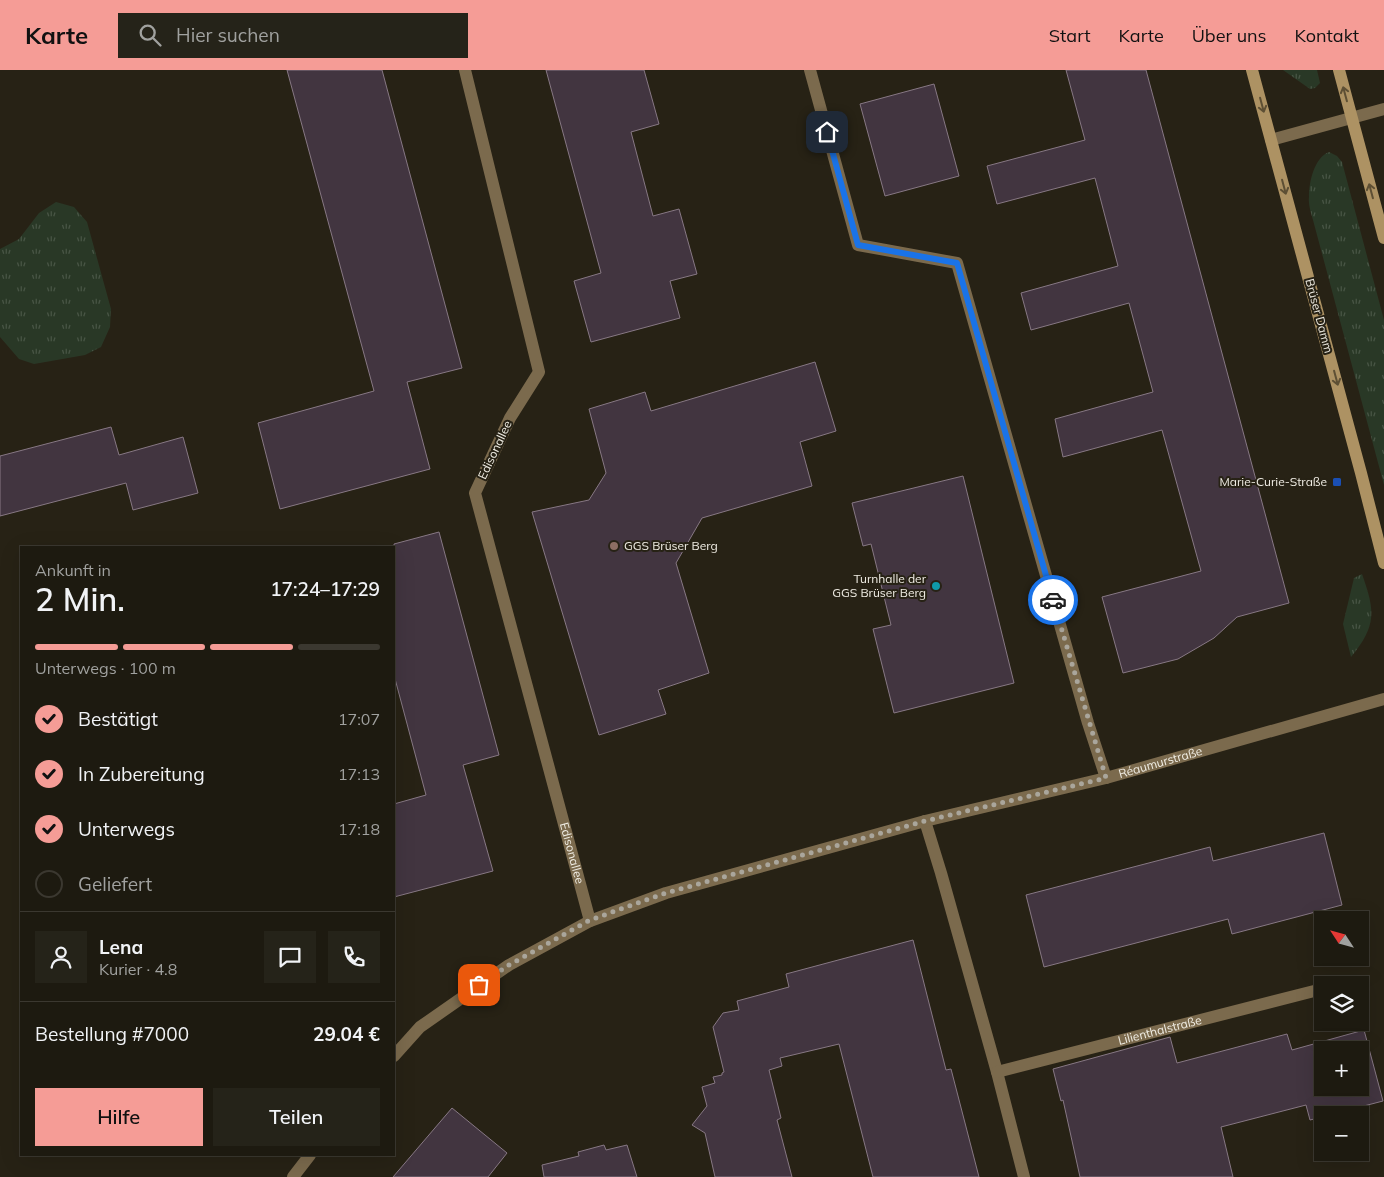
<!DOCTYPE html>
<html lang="de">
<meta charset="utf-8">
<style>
:root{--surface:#1d1a10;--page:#252319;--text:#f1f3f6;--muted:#a0a19f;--line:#3b3830;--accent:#f59c96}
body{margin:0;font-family:Mulish,sans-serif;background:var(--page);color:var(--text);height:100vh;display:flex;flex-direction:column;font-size:19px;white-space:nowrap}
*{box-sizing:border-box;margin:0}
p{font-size:16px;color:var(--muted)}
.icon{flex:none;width:28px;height:28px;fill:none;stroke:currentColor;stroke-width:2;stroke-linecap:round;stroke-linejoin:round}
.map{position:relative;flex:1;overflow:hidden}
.sheet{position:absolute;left:20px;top:476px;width:375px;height:610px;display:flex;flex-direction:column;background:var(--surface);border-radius:0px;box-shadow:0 5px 20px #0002,0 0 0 1px var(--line)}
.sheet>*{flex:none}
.needle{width:32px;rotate:306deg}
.controls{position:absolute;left:1314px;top:841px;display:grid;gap:10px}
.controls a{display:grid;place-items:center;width:55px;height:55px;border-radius:0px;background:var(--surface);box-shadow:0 5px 20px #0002,0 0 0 1px var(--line);font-size:25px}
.pin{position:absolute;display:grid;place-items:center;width:42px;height:42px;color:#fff;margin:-21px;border-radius:10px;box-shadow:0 2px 8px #0006}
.courier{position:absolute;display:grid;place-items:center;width:50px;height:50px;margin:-25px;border:4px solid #1a73e8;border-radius:50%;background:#fff;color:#222;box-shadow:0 1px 6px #0007}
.headline em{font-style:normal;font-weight:600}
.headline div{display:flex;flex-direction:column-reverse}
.headline{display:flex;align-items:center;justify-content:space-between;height:85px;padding:0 15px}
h1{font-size:32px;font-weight:600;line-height:38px}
.bar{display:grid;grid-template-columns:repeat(4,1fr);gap:8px 5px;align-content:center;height:60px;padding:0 15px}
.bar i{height:6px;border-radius:4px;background:var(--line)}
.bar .current{background:var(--accent)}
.bar p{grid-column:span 4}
.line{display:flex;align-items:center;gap:12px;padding:0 15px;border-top:1px solid var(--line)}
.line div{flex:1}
.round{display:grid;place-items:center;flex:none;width:52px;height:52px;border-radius:0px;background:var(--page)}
ol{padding:0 15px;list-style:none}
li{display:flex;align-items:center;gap:15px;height:55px}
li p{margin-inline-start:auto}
li .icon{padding:5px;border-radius:50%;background:var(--accent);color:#111;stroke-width:4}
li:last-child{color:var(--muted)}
li i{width:28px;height:28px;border:2px solid var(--line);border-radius:50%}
.action{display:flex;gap:10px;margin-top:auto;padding:10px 15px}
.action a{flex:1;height:58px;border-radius:0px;background:var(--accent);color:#111;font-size:20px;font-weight:600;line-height:58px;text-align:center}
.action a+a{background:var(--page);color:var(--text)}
header{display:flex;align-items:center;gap:30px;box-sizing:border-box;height:70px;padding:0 25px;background:var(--accent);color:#111}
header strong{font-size:24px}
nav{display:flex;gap:28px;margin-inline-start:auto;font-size:18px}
.search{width:350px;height:45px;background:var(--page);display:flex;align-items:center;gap:12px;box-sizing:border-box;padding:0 18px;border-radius:0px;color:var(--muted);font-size:19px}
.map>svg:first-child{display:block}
</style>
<header>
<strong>Karte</strong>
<div class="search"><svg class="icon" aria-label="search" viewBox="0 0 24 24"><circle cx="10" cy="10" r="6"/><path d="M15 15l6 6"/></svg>Hier suchen</div>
<nav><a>Start</a><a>Karte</a><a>Über uns</a><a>Kontakt</a></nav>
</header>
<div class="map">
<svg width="1384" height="1107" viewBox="0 0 1384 1107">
<defs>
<pattern id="grass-tufts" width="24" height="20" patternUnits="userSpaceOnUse" patternTransform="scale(1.25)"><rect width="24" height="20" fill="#293826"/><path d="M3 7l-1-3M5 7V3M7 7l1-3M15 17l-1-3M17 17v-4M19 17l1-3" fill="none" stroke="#485545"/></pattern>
</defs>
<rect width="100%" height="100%" fill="#272215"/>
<g fill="url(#grass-tufts)">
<path d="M1283,0H1317L1320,13L1315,18L1310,19Z"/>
<path d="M1329,82L1337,86L1342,92L1384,250V415L1313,150C1311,143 1308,134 1309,127C1309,112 1314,88 1329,82Z"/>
<path d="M56,132L74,137L87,152L111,239L110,257L101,277L85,285L34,294L19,289L0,267V179L19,169L39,143Z"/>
<path d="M1362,504C1375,541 1377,555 1351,587L1343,554L1354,508Z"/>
</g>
<g fill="#423540" stroke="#877884" fill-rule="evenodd">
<path d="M287,0H382L462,298L407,312L430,399L280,439L258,353L374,321Z"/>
<path d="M546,0H644L659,54L631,62L653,146L679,139L697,204L670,211L680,248L591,272L574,211L601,203Z"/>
<path d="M1066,0H1146L1289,533L1237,547L1214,568L1178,589L1123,603L1102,527L1201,501L1162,360L1063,387L1055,349L1153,322L1129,233L1031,260L1021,223L1118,196L1095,108L997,134L987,96L1085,70Z"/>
<path d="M934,14L959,106L885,126L860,34Z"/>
<path d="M815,292L836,361L800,372L812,416L702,448L676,493L709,603L658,620L666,644L599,665L532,442L589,430L606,403L589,339L645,322L651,341Z"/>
<path d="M111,357L119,385L183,367L198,423L133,440L126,413L0,446V386Z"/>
<path d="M963,406L1014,613L894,643L873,559L891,555L871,474L863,476L852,433Z"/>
<path d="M439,462L499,685L463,695L493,801L394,827V734L426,725L394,605V474Z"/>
<path d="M1324,763L1342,835L1232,864L1228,849L1044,897L1026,825L1210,777L1213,791Z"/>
<path d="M913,870L946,1000L951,999L979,1107H873L839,974L780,988L782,996L769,1000L781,1048L777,1050L792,1107H715L705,1063L692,1055L707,1036L702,1017L715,1013L713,1007L722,1005V1003L724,1002L713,957L723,943L739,940L737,931L789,917L786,904Z"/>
<path d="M1364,960L1383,1031L1329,1045H1322V1047L1310,1050L1306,1035L1221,1057L1233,1107H1080L1063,1030L1061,1031L1053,999L1170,967L1177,993L1287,964L1292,980ZM1322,980H1360V1018H1322Z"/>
<path d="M452,1038L507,1083L488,1107H393Z"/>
<path d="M604,1075L606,1080L627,1075L637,1107H544L542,1095L579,1086L578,1082Z"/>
</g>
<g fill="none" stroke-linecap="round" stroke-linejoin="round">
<g stroke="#7b6a4d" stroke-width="12">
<path id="s1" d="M465,0L539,302L510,348L475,423L590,851"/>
<path d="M810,0L858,175L957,193L1088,653L1106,708"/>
<path d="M1271,70L1384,39"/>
<path d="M925,751L941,803L997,1002L1024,1107"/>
<path id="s2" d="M394,986L420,957L509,895L590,851L666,823L925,751L1106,708L1384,629"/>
<path id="s3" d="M997,1002L1322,919"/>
<path d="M293,1107L310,1085"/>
</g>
<g stroke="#ad9263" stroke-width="12">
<path d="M1252,0L1361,403L1384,493"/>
<path d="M1339,0L1384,168"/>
</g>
</g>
<defs><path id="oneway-shaft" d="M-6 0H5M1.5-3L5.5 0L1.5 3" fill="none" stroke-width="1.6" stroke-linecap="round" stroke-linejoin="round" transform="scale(1.25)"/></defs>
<g stroke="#5d4f34">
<use href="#oneway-shaft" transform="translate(1345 24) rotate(-105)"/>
<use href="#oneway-shaft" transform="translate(1262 35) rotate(75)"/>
<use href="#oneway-shaft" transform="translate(1284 117) rotate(75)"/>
<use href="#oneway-shaft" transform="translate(1371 121) rotate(-105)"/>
<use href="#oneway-shaft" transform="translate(1336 308) rotate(75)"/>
</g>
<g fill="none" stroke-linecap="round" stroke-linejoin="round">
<path stroke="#aaa69c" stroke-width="5" stroke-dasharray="0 9" d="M479,915L509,895L590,850L666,823L925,751L1106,708L1053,530"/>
<path stroke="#1a73e8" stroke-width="6" d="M827,62L858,175L957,193L1053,530"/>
</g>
<rect fill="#1a4fb4" stroke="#272215" stroke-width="2" x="1332" y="407" width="10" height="10" rx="2.5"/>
<circle fill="#8d6e63" stroke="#272215" stroke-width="2" cx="614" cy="476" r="5"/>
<circle fill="#0f9aa8" stroke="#272215" stroke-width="2" cx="936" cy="516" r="5"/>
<g text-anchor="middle" stroke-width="4" stroke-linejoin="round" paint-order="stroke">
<g font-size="12" fill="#f0ede4" stroke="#272215">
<text transform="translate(1319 246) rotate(75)" y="4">Brüser Damm</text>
<text transform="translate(495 380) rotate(-65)" y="4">Edisonallee</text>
<text dy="4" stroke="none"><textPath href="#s2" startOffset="832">Réaumurstraße</textPath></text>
<text dy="4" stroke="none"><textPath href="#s1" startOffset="821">Edisonallee</textPath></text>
<text dy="4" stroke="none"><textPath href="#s3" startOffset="168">Lilienthalstraße</textPath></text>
</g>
<g font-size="12" fill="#f0ede4" stroke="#272215" text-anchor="end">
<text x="1327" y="416">Marie-Curie-Straße</text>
<text x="624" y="480" text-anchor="start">GGS Brüser Berg</text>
<text x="926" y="513">Turnhalle der<tspan x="926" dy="14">GGS Brüser Berg</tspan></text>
</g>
</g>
</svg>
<div class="controls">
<a><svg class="needle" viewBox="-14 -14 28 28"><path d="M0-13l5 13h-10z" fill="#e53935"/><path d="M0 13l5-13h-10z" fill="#a0a19f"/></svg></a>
<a><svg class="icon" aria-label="layers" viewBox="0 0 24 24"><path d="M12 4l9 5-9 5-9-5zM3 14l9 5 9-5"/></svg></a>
<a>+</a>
<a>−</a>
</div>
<div class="pin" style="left:479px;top:915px;background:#ea580c"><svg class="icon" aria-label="bag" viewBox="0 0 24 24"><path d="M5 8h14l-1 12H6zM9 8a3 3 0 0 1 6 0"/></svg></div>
<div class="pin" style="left:827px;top:62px;background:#1f2937"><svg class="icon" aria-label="home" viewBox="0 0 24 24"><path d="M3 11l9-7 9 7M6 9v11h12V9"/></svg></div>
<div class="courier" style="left:1053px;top:530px"><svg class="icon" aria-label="car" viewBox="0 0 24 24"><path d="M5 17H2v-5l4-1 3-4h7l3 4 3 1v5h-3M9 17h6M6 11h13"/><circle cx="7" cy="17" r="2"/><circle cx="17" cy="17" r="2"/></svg></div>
<section class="sheet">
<div class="headline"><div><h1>2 Min.</h1><p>Ankunft in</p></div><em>17:24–17:29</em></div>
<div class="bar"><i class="current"></i><i class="current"></i><i class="current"></i><i></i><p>Unterwegs · 100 m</p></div>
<ol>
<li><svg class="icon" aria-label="check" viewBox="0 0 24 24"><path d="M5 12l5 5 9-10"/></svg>Bestätigt<p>17:07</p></li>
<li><svg class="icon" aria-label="check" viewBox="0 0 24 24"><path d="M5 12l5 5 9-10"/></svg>In Zubereitung<p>17:13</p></li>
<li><svg class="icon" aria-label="check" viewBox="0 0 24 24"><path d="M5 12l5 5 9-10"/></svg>Unterwegs<p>17:18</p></li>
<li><i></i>Geliefert</li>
</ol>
<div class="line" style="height:90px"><a class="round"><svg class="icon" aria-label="person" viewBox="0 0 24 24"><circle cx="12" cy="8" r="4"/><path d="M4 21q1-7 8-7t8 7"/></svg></a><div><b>Lena</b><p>Kurier · 4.8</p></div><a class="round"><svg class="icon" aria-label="chat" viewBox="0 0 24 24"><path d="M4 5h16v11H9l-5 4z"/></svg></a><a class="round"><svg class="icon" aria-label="phone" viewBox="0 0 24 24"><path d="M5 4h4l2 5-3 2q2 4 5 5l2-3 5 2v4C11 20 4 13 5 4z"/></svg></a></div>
<div class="line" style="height:65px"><div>Bestellung #7000</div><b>29.04 €</b></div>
<div class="action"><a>Hilfe</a><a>Teilen</a></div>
</section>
</div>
